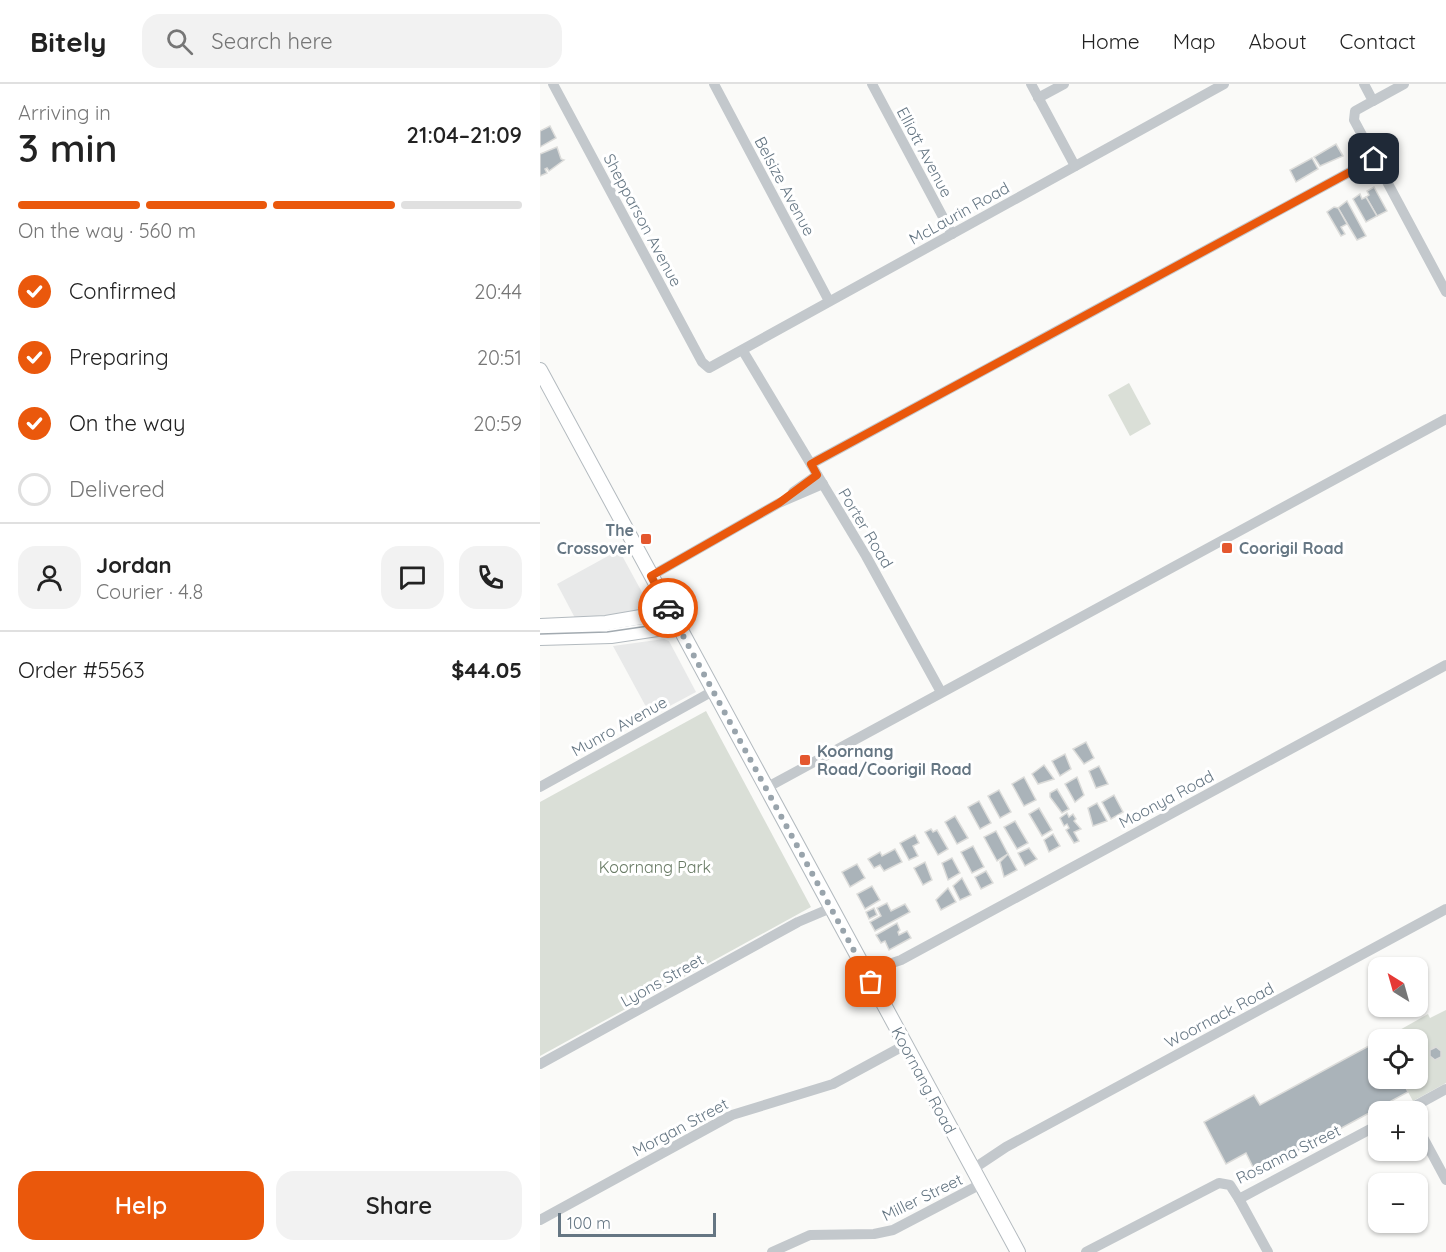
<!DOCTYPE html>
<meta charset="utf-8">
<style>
:root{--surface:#fff;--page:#f2f2f2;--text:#222;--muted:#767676;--line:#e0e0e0;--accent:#ea580c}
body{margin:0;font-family:Quicksand,sans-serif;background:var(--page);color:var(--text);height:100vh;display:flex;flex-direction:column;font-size:22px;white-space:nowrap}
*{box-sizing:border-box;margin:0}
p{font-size:20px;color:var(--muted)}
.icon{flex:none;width:33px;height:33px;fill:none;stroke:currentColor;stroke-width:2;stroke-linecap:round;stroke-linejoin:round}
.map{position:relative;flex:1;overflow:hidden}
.sheet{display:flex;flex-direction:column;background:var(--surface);width:540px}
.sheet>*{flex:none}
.needle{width:39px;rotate:323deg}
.fabs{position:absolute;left:828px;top:873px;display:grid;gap:12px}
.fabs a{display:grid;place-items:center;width:60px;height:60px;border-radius:12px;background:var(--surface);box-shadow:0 2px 4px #0004;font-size:30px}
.scale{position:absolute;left:18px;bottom:15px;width:158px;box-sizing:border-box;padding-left:6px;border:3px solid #657683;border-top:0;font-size:16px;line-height:21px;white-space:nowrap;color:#657683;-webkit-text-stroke:4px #fff;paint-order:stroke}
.pin{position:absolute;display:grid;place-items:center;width:51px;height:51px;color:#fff;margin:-26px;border-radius:12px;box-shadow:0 3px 9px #0006}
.courier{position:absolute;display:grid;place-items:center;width:60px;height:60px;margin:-30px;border:4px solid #ea580c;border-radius:50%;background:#fff;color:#222;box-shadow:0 2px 8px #0007}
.summary em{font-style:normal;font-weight:600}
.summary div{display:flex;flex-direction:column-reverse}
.summary{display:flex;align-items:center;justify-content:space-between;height:102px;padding:0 18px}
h1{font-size:39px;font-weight:600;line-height:45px}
.bar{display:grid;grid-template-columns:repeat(4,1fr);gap:9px 6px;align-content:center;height:72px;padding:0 18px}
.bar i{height:8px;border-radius:4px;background:var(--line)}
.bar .current{background:var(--accent)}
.bar p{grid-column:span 4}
.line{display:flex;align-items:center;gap:15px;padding:0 18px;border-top:2px solid var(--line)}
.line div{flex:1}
.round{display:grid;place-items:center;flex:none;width:63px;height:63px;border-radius:18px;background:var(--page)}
ol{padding:0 18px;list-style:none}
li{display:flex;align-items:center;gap:18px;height:66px}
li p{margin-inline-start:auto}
li .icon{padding:6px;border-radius:50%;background:var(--accent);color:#fff;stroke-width:4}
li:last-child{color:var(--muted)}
li i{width:33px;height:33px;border:3px solid var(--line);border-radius:50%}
.cta{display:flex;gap:12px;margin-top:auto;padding:12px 18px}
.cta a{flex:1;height:69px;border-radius:18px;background:var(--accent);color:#fff;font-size:24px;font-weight:600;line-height:69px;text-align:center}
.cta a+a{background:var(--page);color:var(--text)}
header{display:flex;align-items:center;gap:36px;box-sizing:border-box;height:84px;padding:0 30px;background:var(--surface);border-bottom:2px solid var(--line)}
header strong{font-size:28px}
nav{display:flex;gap:33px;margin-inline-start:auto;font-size:21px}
.search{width:420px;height:54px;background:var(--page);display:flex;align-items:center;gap:15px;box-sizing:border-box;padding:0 21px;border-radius:18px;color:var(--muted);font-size:22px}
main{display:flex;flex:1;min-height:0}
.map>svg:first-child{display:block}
</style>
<header>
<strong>Bitely</strong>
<div class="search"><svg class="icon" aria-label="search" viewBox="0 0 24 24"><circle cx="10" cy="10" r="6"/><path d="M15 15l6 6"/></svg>Search here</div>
<nav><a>Home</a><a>Map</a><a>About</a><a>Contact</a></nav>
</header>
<main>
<section class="sheet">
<div class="summary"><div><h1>3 min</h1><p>Arriving in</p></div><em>21:04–21:09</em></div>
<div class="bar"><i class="current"></i><i class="current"></i><i class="current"></i><i></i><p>On the way · 560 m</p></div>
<ol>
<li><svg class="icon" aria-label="check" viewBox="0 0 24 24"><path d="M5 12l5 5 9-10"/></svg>Confirmed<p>20:44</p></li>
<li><svg class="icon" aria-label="check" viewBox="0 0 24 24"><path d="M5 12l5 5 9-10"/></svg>Preparing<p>20:51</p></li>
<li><svg class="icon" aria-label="check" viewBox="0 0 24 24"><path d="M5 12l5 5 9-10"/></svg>On the way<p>20:59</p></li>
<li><i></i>Delivered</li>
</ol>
<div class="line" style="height:108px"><a class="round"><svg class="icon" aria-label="person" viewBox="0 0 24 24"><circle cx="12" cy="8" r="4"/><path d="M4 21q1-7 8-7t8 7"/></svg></a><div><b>Jordan</b><p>Courier · 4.8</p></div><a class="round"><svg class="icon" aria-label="chat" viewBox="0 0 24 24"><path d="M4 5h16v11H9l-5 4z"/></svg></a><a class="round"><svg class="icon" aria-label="phone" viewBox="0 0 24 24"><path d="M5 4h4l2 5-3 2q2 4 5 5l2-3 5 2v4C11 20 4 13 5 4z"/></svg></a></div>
<div class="line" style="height:78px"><div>Order #5563</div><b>$44.05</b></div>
<div class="cta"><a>Help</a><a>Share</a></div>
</section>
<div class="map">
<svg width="906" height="1168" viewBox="0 0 906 1168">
<rect width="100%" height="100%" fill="#fafaf8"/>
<g fill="#e8e9e9">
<path d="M79,466L110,523L108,527L35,534L17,500Z"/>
<path d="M124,555L129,557L156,608L111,632L73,562Z"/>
</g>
<g fill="#dadfd7">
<path d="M589,299L611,340L590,352L568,311Z"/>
<path d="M166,627L271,823L0,972V718Z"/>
<path d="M906,926V999L873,1017L861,995L878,994V956H842L888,930L890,934Z"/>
</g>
<g fill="#aab3b9" stroke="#dcdcda" stroke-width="1.5">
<path d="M10,42L16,54L0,63V47Z"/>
<path d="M796,60L803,72L780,82L774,73Z"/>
<path d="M17,63L21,75L24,76L9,87L7,84L5,85L7,89L0,92V70Z"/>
<path d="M772,74L778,85L756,98L750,86Z"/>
<path d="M834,103L847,127L837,132L826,113L829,111L827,107Z"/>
<path d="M820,110L822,115L826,113L837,132L826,138L813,115Z"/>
<path d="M807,117L826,152L817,156L798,124Z"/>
<path d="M794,123L798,124L807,140L801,143L805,150L801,152L787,128Z"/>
<path d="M546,658L554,674L544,680L533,665Z"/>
<path d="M525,670L531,685L520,692L512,677Z"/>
<path d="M504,681L514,695L498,700L492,690Z"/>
<path d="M559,682L568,700L556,704L549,687Z"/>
<path d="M484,693L496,716L484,722L472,700Z"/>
<path d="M537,693L544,711L535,718L525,700Z"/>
<path d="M517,705L529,725L522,729L510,713V709Z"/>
<path d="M459,706L471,728L460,734L448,712Z"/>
<path d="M574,711L583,728L571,735L562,718Z"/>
<path d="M439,717L451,739L440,745L428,723Z"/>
<path d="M557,719L567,737L553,742L548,724Z"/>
<path d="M499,724L512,746L502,752L489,730Z"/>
<path d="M527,729L529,733L533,730L536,735L534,737L541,745L534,748L539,757L534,759L526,746L529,744L527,740L524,742L520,734Z"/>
<path d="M415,732L428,754L417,760L405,738Z"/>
<path d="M475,737L488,759L477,765L464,743Z"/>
<path d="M391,745L393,748L397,746L408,765L398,771L385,748Z"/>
<path d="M456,747L468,770L457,777L444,753Z"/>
<path d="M513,750L520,762L509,768L504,756Z"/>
<path d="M375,751L379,759L373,762L378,772L369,776L360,759Z"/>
<path d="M433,762L444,783L432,789L421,768Z"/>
<path d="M489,764L497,775L485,782L478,769Z"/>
<path d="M355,765L362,778L344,787L340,781L334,784L328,775L340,768L342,772Z"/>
<path d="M468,770L477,786L464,793L460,778Z"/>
<path d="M412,774L420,789L408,796L402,779Z"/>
<path d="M385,778L392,796L383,801L374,784Z"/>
<path d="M317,780L325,794L310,803L302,788Z"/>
<path d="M446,787L453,799L441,805L435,793Z"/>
<path d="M422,794L431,811L420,816L413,802Z"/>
<path d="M332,802L340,816L325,825L317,810Z"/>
<path d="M408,804L416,818L401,826L396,816Z"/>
<path d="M347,819L351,827L365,820L370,828L335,847L330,838L341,832L337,824Z"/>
<path d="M334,824L337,831L329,835L326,828Z"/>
<path d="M357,839L360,846L358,848L359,851L367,847L371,854L349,866L345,857L341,859L336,851Z"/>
<path d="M838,957V994H861L868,1008L737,1079L713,1083L706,1069L686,1080L664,1038L714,1011L720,1021Z"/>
<path d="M896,963L901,967V973L895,976L890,972V966Z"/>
</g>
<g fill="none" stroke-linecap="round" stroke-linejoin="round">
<g stroke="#b3babf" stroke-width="16">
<g id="secondary">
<path d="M0,286L478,1168"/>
<path d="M0,542L66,539L130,528"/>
<path d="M0,554L71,552L137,542"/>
</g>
</g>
<g stroke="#c3c8cc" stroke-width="10">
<path d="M13,0L162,278L169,284L684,0"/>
<path d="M174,0L289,217"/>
<path d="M332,0L412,150"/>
<path d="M491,0L535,82"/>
<path d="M824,0L833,17L815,27L814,36L906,208"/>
<path d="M498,14L524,0"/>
<path d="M833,17L864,0"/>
<path d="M203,267L326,472L401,608"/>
<path d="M271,380L834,75"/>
<path d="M253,408L277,391"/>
<path d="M111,492L239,419L283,400"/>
<path d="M0,703L173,607"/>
<path d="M226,704L906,335"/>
<path d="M326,888L361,876L906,581"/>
<path d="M0,980L258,838L291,824"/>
<path d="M864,1028L906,1005"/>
<path d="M878,1044L906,1096"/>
<path d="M433,1085L466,1063L906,825"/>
<path d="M699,1115L728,1168"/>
<path d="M0,1136L192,1031L293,1000L365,961"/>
<path d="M232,1168L270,1151L334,1150L353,1146L441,1100"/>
<path d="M546,1168L679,1099L690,1101L699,1115L838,1041"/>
</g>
<use href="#secondary" stroke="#fff" stroke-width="14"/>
<path stroke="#a2aab0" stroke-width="1.5" d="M0,550L67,548L115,541"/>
</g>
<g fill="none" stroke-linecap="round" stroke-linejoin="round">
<path stroke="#99a4ac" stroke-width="6" stroke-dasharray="0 10.8" d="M128,524L331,898"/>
<path stroke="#ea580c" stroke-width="8" d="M128,524L111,492L239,419L277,391L271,380L834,75"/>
</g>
<g fill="#e4572e" stroke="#fff" stroke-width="2">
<rect x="100" y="449" width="12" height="12" rx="3"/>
<rect x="681" y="458" width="12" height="12" rx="3"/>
<rect x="259" y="670" width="12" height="12" rx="3"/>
</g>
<g text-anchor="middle" stroke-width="6" stroke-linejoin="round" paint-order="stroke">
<g font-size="16" fill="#657683" stroke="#fff">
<text transform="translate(385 68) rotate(62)" y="6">Elliott Avenue</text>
<text transform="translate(245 102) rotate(62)" y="6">Belsize Avenue</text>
<text transform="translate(419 129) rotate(-29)" y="6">McLaurin Road</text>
<text transform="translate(103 136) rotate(62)" y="6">Shepparson Avenue</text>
<text transform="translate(326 444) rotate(59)" y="6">Porter Road</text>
<text transform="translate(79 642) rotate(-29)" y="6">Munro Avenue</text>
<text transform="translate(626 715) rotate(-28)" y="6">Moonya Road</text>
<text transform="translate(122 896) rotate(-29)" y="6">Lyons Street</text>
<text transform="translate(679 931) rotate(-28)" y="6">Woornack Road</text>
<text transform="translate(384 996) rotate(62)" y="6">Koornang Road</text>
<text transform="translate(140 1043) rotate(-28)" y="6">Morgan Street</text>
<text transform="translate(748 1070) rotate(-26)" y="6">Rosanna Street</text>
<text transform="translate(382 1113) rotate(-26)" y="6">Miller Street</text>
</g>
<g font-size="16" font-weight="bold" fill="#657683" stroke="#fff" text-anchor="start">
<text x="94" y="452" text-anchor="end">The<tspan x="94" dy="18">Crossover</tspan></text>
<text x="699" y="470">Coorigil Road</text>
<text x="277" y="673">Koornang<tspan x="277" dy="18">Road/Coorigil Road</tspan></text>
</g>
<g font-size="16" fill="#687a64" stroke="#fff">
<text x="115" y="789">Koornang Park</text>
</g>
</g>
</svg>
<div class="fabs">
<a><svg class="needle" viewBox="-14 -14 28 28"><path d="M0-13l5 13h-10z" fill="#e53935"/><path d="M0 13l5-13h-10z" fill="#767676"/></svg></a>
<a><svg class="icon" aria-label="locate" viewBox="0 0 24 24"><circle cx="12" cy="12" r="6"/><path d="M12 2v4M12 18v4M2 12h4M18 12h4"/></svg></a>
<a>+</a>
<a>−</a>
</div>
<div class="scale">100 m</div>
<div class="pin" style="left:331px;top:898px;background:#ea580c"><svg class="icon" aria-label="bag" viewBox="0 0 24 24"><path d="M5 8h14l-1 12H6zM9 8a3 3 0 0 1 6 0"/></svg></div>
<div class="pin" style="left:834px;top:75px;background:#1f2937"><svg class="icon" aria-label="home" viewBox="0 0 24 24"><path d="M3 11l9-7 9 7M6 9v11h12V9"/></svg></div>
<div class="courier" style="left:128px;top:524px"><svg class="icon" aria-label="car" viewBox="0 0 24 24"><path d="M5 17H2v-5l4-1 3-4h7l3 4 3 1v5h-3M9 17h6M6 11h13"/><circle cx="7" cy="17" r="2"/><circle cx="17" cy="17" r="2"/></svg></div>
</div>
</main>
